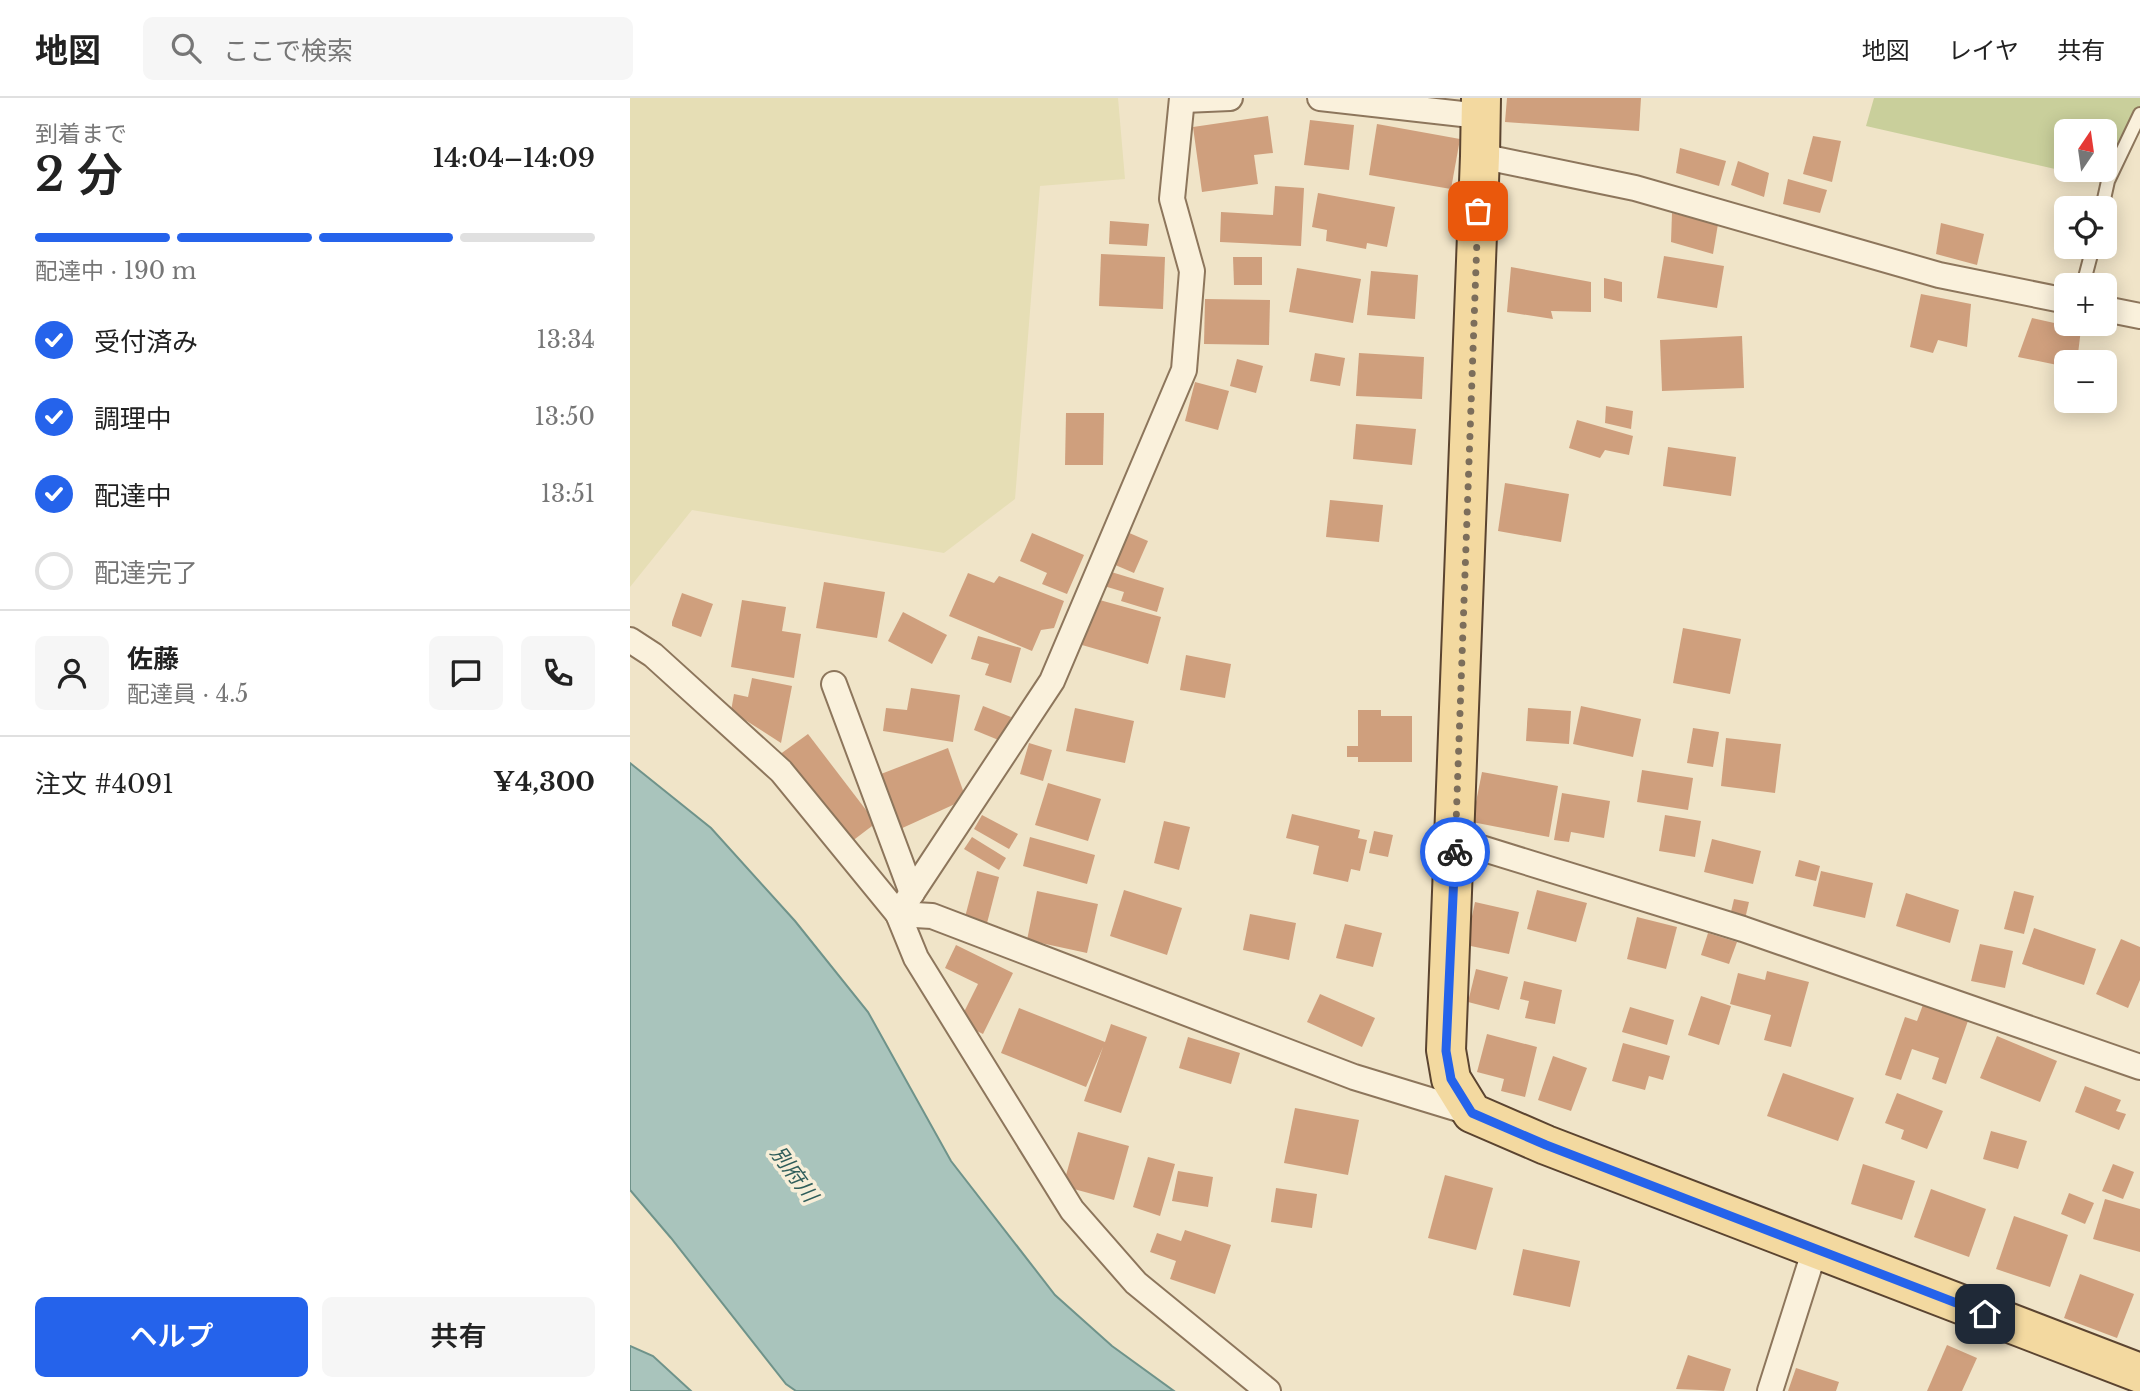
<!DOCTYPE html>
<html lang="ja">
<meta charset="utf-8">
<style>
:root{--surface:#fff;--page:#f6f6f6;--text:#222;--muted:#767676;--line:#e0e0e0;--accent:#2563eb}
body{margin:0;font-family:"Libre Baskerville","Noto Sans JP",serif;background:var(--page);color:var(--text);height:100vh;display:flex;flex-direction:column;font-size:26px;white-space:nowrap}
*{box-sizing:border-box;margin:0}
p{font-size:23px;color:var(--muted)}
.icon{flex:none;width:38px;height:38px;fill:none;stroke:currentColor;stroke-width:2;stroke-linecap:round;stroke-linejoin:round}
.map{position:relative;flex:1;overflow:hidden}
.sheet{display:flex;flex-direction:column;background:var(--surface);width:630px}
.sheet>*{flex:none}
.needle{width:46px;rotate:13deg}
.controls{position:absolute;left:1424px;top:21px;display:grid;gap:14px}
.controls a{display:grid;place-items:center;width:63px;height:63px;border-radius:10px;background:var(--surface);box-shadow:0 4px 18px #0003;font-size:35px}
.pin{position:absolute;display:grid;place-items:center;width:60px;height:60px;color:#fff;margin:-30px;border-radius:14px;box-shadow:0 4px 10px #0006}
.courier{position:absolute;display:grid;place-items:center;width:70px;height:70px;margin:-35px;border:5px solid #2563eb;border-radius:50%;background:#fff;color:#222;box-shadow:0 2px 9px #0007}
.overview em{font-style:normal;font-weight:600}
.overview div{display:flex;flex-direction:column-reverse}
.overview{display:flex;align-items:center;justify-content:space-between;height:119px;padding:0 35px}
h1{font-size:46px;font-weight:600;line-height:52px}
.bar{display:grid;grid-template-columns:repeat(4,1fr);gap:10px 7px;align-content:center;height:84px;padding:0 35px}
.bar i{height:9px;border-radius:5px;background:var(--line)}
.bar .active{background:var(--accent)}
.bar p{grid-column:span 4}
.line{display:flex;align-items:center;gap:18px;padding:0 35px;border-top:2px solid var(--line)}
.line div{flex:1}
.round{display:grid;place-items:center;flex:none;width:74px;height:74px;border-radius:10px;background:var(--page)}
ol{padding:0 35px;list-style:none}
li{display:flex;align-items:center;gap:21px;height:77px}
li p{margin-inline-start:auto}
li .icon{padding:7px;border-radius:50%;background:var(--accent);color:#fff;stroke-width:4}
li:last-child{color:var(--muted)}
li i{width:38px;height:38px;border:4px solid var(--line);border-radius:50%}
.primary-button{display:flex;gap:14px;margin-top:auto;padding:14px 35px}
.primary-button a{flex:1;height:80px;border-radius:10px;background:var(--accent);color:#fff;font-size:28px;font-weight:600;line-height:80px;text-align:center}
.primary-button a+a{background:var(--page);color:var(--text)}
header{display:flex;align-items:center;gap:42px;box-sizing:border-box;height:98px;padding:0 35px;background:var(--surface);border-bottom:2px solid var(--line)}
header strong{font-size:33px}
nav{display:flex;gap:38px;margin-inline-start:auto;font-size:24px}
.search{width:490px;height:63px;background:var(--page);display:flex;align-items:center;gap:18px;box-sizing:border-box;padding:0 24px;border-radius:10px;color:var(--muted);font-size:26px}
main{display:flex;flex:1;min-height:0}
.map>svg:first-child{display:block}
</style>
<header>
<strong>地図</strong>
<div class="search"><svg class="icon" aria-label="search" viewBox="0 0 24 24"><circle cx="10" cy="10" r="6"/><path d="M15 15l6 6"/></svg>ここで検索</div>
<nav><a>地図</a><a>レイヤ</a><a>共有</a></nav>
</header>
<main>
<section class="sheet">
<div class="overview"><div><h1>2 分</h1><p>到着まで</p></div><em>14:04–14:09</em></div>
<div class="bar"><i class="active"></i><i class="active"></i><i class="active"></i><i></i><p>配達中 · 190 m</p></div>
<ol>
<li><svg class="icon" aria-label="check" viewBox="0 0 24 24"><path d="M5 12l5 5 9-10"/></svg>受付済み<p>13:34</p></li>
<li><svg class="icon" aria-label="check" viewBox="0 0 24 24"><path d="M5 12l5 5 9-10"/></svg>調理中<p>13:50</p></li>
<li><svg class="icon" aria-label="check" viewBox="0 0 24 24"><path d="M5 12l5 5 9-10"/></svg>配達中<p>13:51</p></li>
<li><i></i>配達完了</li>
</ol>
<div class="line" style="height:126px"><a class="round"><svg class="icon" aria-label="person" viewBox="0 0 24 24"><circle cx="12" cy="8" r="4"/><path d="M4 21q1-7 8-7t8 7"/></svg></a><div><b>佐藤</b><p>配達員 · 4.5</p></div><a class="round"><svg class="icon" aria-label="chat" viewBox="0 0 24 24"><path d="M4 5h16v11H9l-5 4z"/></svg></a><a class="round"><svg class="icon" aria-label="phone" viewBox="0 0 24 24"><path d="M5 4h4l2 5-3 2q2 4 5 5l2-3 5 2v4C11 20 4 13 5 4z"/></svg></a></div>
<div class="line" style="height:91px"><div>注文 #4091</div><b>¥4,300</b></div>
<div class="primary-button"><a>ヘルプ</a><a>共有</a></div>
</section>
<div class="map">
<svg width="1510" height="1293" viewBox="0 0 1510 1293">
<rect width="100%" height="100%" fill="#f0e4c8"/>
<path fill="#e6deb5" d="M0,0H488L495,81L410,88L385,401L314,455L62,412L0,489Z"/>
<path fill="#c9cf9b" fill-rule="evenodd" d="M1244,0H1510V16L1478,83L1236,28ZM1437,33H1475V72H1437Z"/>
<g fill="#a9c4bc" stroke="#6f938a" stroke-width="2">
<path d="M0,665L81,730L165,823L238,914L321,1063L425,1197L482,1248L544,1293H166L156,1286L41,1140L0,1092Z"/>
<path d="M0,1248L23,1258L61,1293H0Z"/>
</g>
<g fill="#cf9f7d">
<path d="M877,0H1011L1009,33L875,24Z"/>
<path d="M638,18L643,55L624,57L628,86L572,94L563,29Z"/>
<path d="M680,22L724,27L719,72L674,67Z"/>
<path d="M747,26L830,41L821,91L739,77Z"/>
<path d="M1183,38L1211,43L1202,84L1173,76Z"/>
<path d="M1050,50L1096,63L1089,88L1046,75Z"/>
<path d="M1108,63L1139,75L1134,99L1101,87Z"/>
<path d="M1158,81L1197,92L1190,115L1153,106Z"/>
<path d="M645,88L674,90L671,148L590,144L591,114L643,117Z"/>
<path d="M688,95L765,109L757,149L737,145L736,151L696,143L697,132L682,129Z"/>
<path d="M1042,115L1088,126L1083,156L1041,144Z"/>
<path d="M480,123L519,126L517,148L479,146Z"/>
<path d="M1311,125L1354,136L1347,167L1306,156Z"/>
<path d="M471,156L535,159L533,211L469,208Z"/>
<path d="M1034,158L1094,168L1087,210L1027,200Z"/>
<path d="M603,159H632V187H604Z"/>
<path d="M881,169L961,184V214L921,213L923,221L877,214Z"/>
<path d="M667,170L731,181L723,225L659,214Z"/>
<path d="M741,173L788,177L785,221L737,217Z"/>
<path d="M974,180L992,184V204L974,200Z"/>
<path d="M1291,196L1341,206L1337,249L1308,242L1303,255L1280,249Z"/>
<path d="M575,201L640,202L639,247L574,246Z"/>
<path d="M1402,220L1451,231L1447,264H1437V269L1388,259Z"/>
<path d="M1112,238L1114,290L1032,293L1030,242Z"/>
<path d="M685,255L715,260L710,288L680,283Z"/>
<path d="M729,255L794,259L792,301L726,298Z"/>
<path d="M607,261L633,268L626,295L600,288Z"/>
<path d="M565,284L599,293L588,332L555,323Z"/>
<path d="M976,308L1003,313L1001,331L975,325Z"/>
<path d="M436,315H474L473,367H435Z"/>
<path d="M947,322L1003,338L999,357L975,352L970,360L939,350Z"/>
<path d="M726,326L786,331L782,367L723,361Z"/>
<path d="M1038,349L1106,359L1101,398L1033,388Z"/>
<path d="M875,385L939,396L931,444L868,433Z"/>
<path d="M700,402L753,407L749,444L696,439Z"/>
<path d="M497,434L518,443L504,475L483,466Z"/>
<path d="M402,435L454,457L437,496L412,486L417,475L390,463Z"/>
<path d="M478,473L534,490L527,514L491,503L494,494L474,488Z"/>
<path d="M338,475L364,485L369,478L434,503L424,530L411,532L402,553L319,518Z"/>
<path d="M194,484L255,494L247,540L186,530Z"/>
<path d="M52,495L83,506L71,539L42,528V524Z"/>
<path d="M466,501L531,519L518,566L452,547Z"/>
<path d="M112,502L156,509L152,533L171,536L164,580L101,569Z"/>
<path d="M273,514L317,537L302,566L258,543Z"/>
<path d="M1053,530L1111,541L1100,596L1043,585Z"/>
<path d="M348,538L391,550L381,585L355,577L359,566L341,561Z"/>
<path d="M556,557L601,566L595,600L550,592Z"/>
<path d="M122,580L162,588L151,645L101,613L104,596L118,599Z"/>
<path d="M281,590L330,597L323,644L253,633L256,610L277,612Z"/>
<path d="M353,608L381,619L371,643L344,632Z"/>
<path d="M951,608L1011,621L1003,659L943,646Z"/>
<path d="M445,610L504,623L495,665L436,653Z"/>
<path d="M898,610L941,613L939,646L896,643Z"/>
<path d="M728,612H751V618H782V664H728V659H717V648H728Z"/>
<path d="M1063,630L1089,634L1083,669L1057,665Z"/>
<path d="M178,636L246,725L217,747L149,657Z"/>
<path d="M1096,640L1151,646L1145,695L1091,688Z"/>
<path d="M399,645L422,652L413,683L390,676Z"/>
<path d="M318,650L336,701L268,732L251,676Z"/>
<path d="M1012,672L1063,680L1058,712L1007,704Z"/>
<path d="M852,674L928,688L919,739L842,724Z"/>
<path d="M418,685L471,701L458,743L405,727Z"/>
<path d="M932,695L980,703L974,740L941,734L939,744L924,742Z"/>
<path d="M662,716L730,732L728,740L737,742L730,773L721,771L718,784L683,776L689,748L656,740Z"/>
<path d="M352,717L388,736L379,751L344,731Z"/>
<path d="M1035,717L1071,723L1065,759L1029,753Z"/>
<path d="M534,723L560,729L549,772L524,765Z"/>
<path d="M744,733L763,737L758,759L739,755Z"/>
<path d="M342,739L376,760L369,772L334,751Z"/>
<path d="M400,739L465,757L457,786L393,768Z"/>
<path d="M1082,741L1131,753L1123,786L1074,774Z"/>
<path d="M1169,762L1190,768L1186,783L1165,778Z"/>
<path d="M347,773L369,779L356,829L334,823Z"/>
<path d="M1191,773L1243,785L1235,820L1183,808Z"/>
<path d="M494,792L552,810L537,857L480,838Z"/>
<path d="M907,792L957,805L946,844L897,831Z"/>
<path d="M407,793L468,806L457,855L397,842Z"/>
<path d="M1384,793L1404,798L1394,836L1374,831Z"/>
<path d="M1276,795L1329,812L1320,845L1266,828Z"/>
<path d="M1104,801L1119,804L1115,821L1100,818Z"/>
<path d="M845,804L889,814L879,856L836,847Z"/>
<path d="M620,816L666,825L659,862L613,852Z"/>
<path d="M1007,819L1047,829L1036,871L997,861Z"/>
<path d="M715,826L752,835L743,869L706,860Z"/>
<path d="M1404,830L1466,851L1454,887L1392,866Z"/>
<path d="M1078,835L1107,844L1099,866L1071,857Z"/>
<path d="M1491,841L1510,849V882L1498,910L1466,896Z"/>
<path d="M1350,846L1383,853L1375,890L1341,883Z"/>
<path d="M326,847L383,875L353,936L329,924L348,886L315,870Z"/>
<path d="M846,871L878,879L869,912L838,904Z"/>
<path d="M1137,873L1179,884L1161,949L1134,942L1141,917L1100,906L1108,875L1135,882Z"/>
<path d="M894,883L932,892L925,926L895,920L899,903L890,901Z"/>
<path d="M690,896L745,920L732,949L677,924Z"/>
<path d="M1071,898L1101,908L1089,947L1058,937Z"/>
<path d="M1294,904L1339,920L1316,986L1302,981L1309,960L1282,951L1271,982L1255,977L1275,919L1287,923Z"/>
<path d="M1000,909L1044,922L1037,947L992,934Z"/>
<path d="M389,910L475,944L481,926L517,939L491,1015L454,1003L473,949L456,989L371,955Z"/>
<path d="M857,936L907,949L895,999L871,993L874,981L847,974Z"/>
<path d="M1367,938L1427,963L1410,1004L1350,980Z"/>
<path d="M558,939L610,955L601,986L549,970Z"/>
<path d="M993,945L1040,958L1033,982L1019,978L1015,992L982,983Z"/>
<path d="M923,958L957,970L941,1013L908,1002Z"/>
<path d="M1153,975L1224,1000L1208,1043L1137,1018Z"/>
<path d="M1455,988L1491,1002L1486,1013L1496,1016L1489,1032L1445,1014Z"/>
<path d="M1267,995L1313,1013L1297,1051L1271,1041L1274,1032L1255,1025Z"/>
<path d="M665,1010L729,1022L718,1077L654,1065Z"/>
<path d="M1361,1033L1397,1043L1388,1071L1353,1061Z"/>
<path d="M448,1034L499,1048L484,1102L433,1088Z"/>
<path d="M518,1059L545,1066L530,1118L503,1109Z"/>
<path d="M1233,1066L1285,1083L1272,1122L1221,1106Z"/>
<path d="M1483,1066L1504,1074L1493,1101L1472,1093Z"/>
<path d="M548,1073L583,1079L578,1109L542,1103Z"/>
<path d="M815,1077L863,1090L846,1152L798,1140Z"/>
<path d="M646,1090L687,1096L682,1130L641,1124Z"/>
<path d="M1301,1091L1356,1111L1339,1159L1284,1139Z"/>
<path d="M1439,1095L1464,1105L1455,1126L1431,1116Z"/>
<path d="M1475,1101L1510,1111V1154L1463,1141Z"/>
<path d="M1384,1118L1438,1137L1420,1189L1366,1171Z"/>
<path d="M555,1132L601,1147L585,1196L540,1181L546,1163L520,1154L527,1135L551,1143Z"/>
<path d="M893,1151L950,1163L940,1209L883,1197Z"/>
<path d="M1450,1176L1504,1196L1487,1240L1434,1220Z"/>
<path d="M1317,1247L1347,1260L1332,1293H1297Z"/>
<path d="M1058,1257L1101,1271L1094,1293L1046,1291Z"/>
<path d="M1166,1270L1209,1284L1206,1293H1158Z"/>
</g>
<g fill="none" stroke-linecap="round" stroke-linejoin="round">
<g stroke="#8d765c" stroke-width="16">
<g id="service">
<path d="M1472,110L1478,83L1510,16"/>
<path d="M1453,187L1463,149"/>
</g>
</g>
<g stroke="#8d765c" stroke-width="28">
<g id="minor">
<path d="M690,0L850,18"/>
<path d="M554,2L600,0"/>
<path d="M850,58L1005,90L1309,177L1437,203"/>
<path d="M1475,211L1510,218"/>
<path d="M0,542L23,557L151,673L268,816L286,860L442,1112L506,1185L638,1293"/>
<path d="M204,586L282,795"/>
<path d="M825,742L1113,831L1510,969"/>
<path d="M268,816L422,583L554,272L562,173L542,101L552,0"/>
<path d="M268,816L302,818L724,979L842,1015"/>
<path d="M1140,1293L1185,1151"/>
</g>
</g>
<g stroke="#5b4430" stroke-width="42">
<path id="primary" d="M851,0L850,58L816,952L821,981L842,1015L916,1047L1510,1275"/>
</g>
<use href="#service" stroke="#faf1dc" stroke-width="12"/>
<use href="#minor" stroke="#faf1dc" stroke-width="24"/>
<use href="#primary" stroke="#f3d9a0" stroke-width="38"/>
</g>
<g fill="none" stroke-linecap="round" stroke-linejoin="round">
<path stroke="#7c6e5b" stroke-width="7" stroke-dasharray="0 12.6" d="M825,754L848,113"/>
<path stroke="#2563eb" stroke-width="9" d="M825,754L816,953L821,981L842,1015L916,1047L1355,1216"/>
</g>
<g text-anchor="middle" stroke-width="7" stroke-linejoin="round" paint-order="stroke">
<g font-size="21" font-style="italic" fill="#2f5d5a" stroke="#f7eed8">
<text transform="translate(164 1076) rotate(54)" y="7">別府川</text>
</g>
</g>
</svg>
<div class="controls">
<a><svg class="needle" viewBox="-14 -14 28 28"><path d="M0-13l5 13h-10z" fill="#e53935"/><path d="M0 13l5-13h-10z" fill="#767676"/></svg></a>
<a><svg class="icon" aria-label="locate" viewBox="0 0 24 24"><circle cx="12" cy="12" r="6"/><path d="M12 2v4M12 18v4M2 12h4M18 12h4"/></svg></a>
<a>+</a>
<a>−</a>
</div>
<div class="pin" style="left:848px;top:113px;background:#ea580c"><svg class="icon" aria-label="bag" viewBox="0 0 24 24"><path d="M5 8h14l-1 12H6zM9 8a3 3 0 0 1 6 0"/></svg></div>
<div class="pin" style="left:1355px;top:1216px;background:#1f2937"><svg class="icon" aria-label="home" viewBox="0 0 24 24"><path d="M3 11l9-7 9 7M6 9v11h12V9"/></svg></div>
<div class="courier" style="left:825px;top:754px"><svg class="icon" aria-label="bike" viewBox="0 0 24 24"><circle cx="6" cy="16" r="4"/><circle cx="18" cy="16" r="4"/><path d="M6 16l4-8h5l3 8M10 8l3 8H6M13 5h3"/></svg></div>
</div>
</main>
